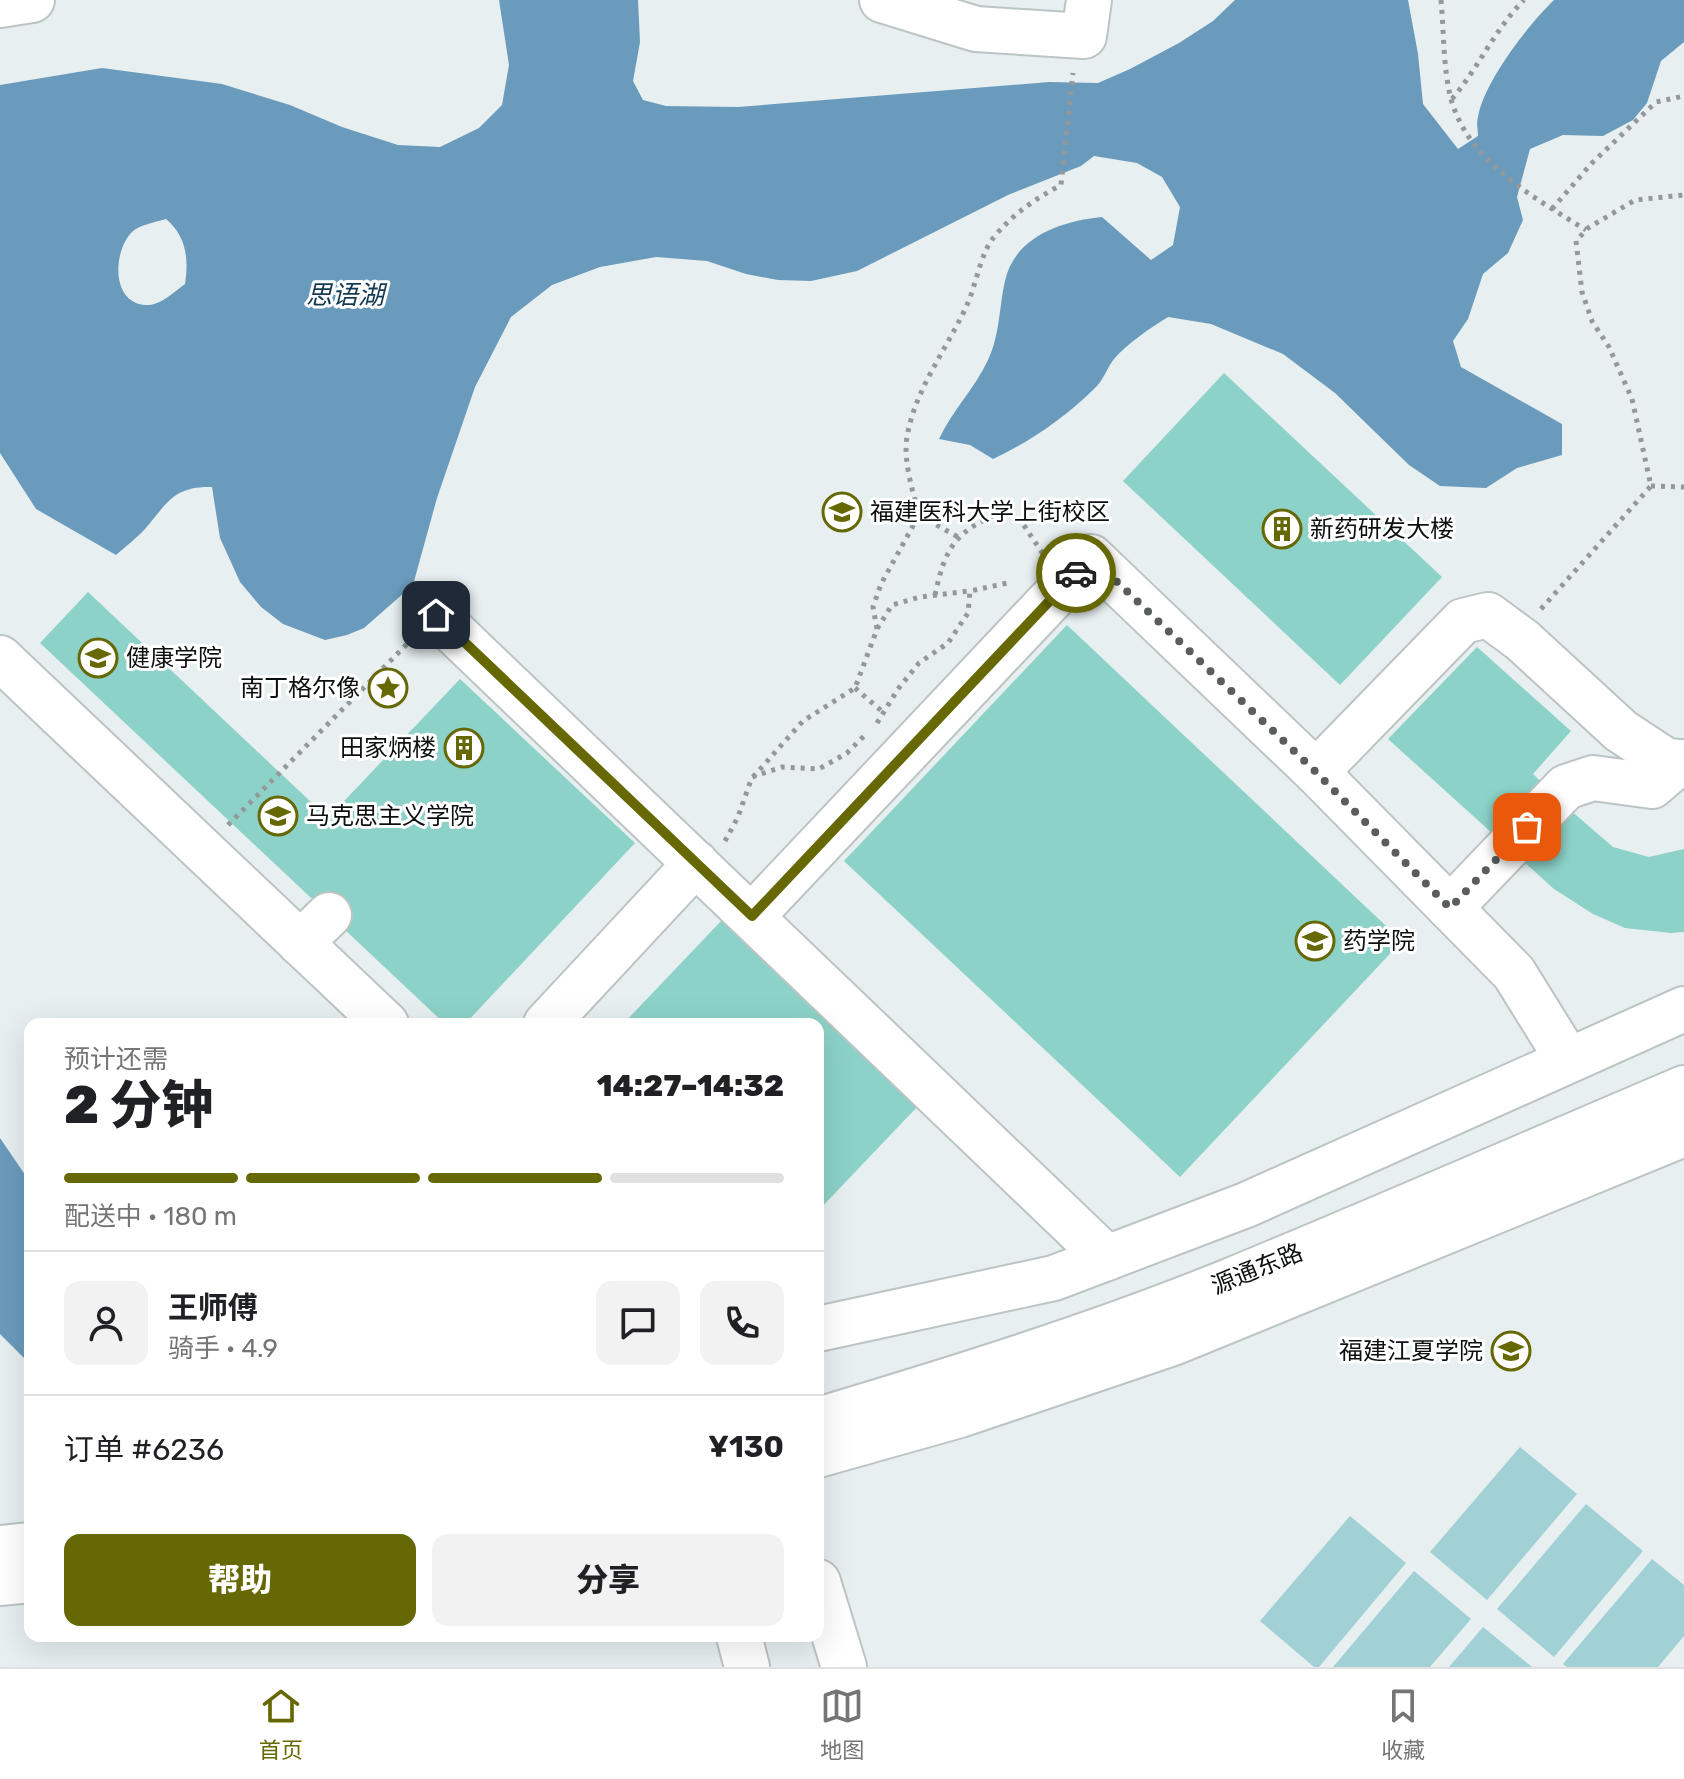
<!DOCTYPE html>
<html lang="zh">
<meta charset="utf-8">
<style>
:root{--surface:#fff;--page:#f2f2f2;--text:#202124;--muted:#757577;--line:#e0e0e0;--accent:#666804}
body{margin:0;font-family:Rubik,"Noto Sans SC",sans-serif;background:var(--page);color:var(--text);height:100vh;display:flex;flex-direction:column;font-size:30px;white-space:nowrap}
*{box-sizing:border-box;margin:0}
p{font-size:26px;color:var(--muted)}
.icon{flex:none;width:44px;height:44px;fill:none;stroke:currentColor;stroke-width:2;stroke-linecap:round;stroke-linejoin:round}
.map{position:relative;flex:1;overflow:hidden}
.panel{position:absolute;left:24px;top:1018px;width:800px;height:624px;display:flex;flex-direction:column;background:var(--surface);border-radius:16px;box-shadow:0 8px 32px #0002}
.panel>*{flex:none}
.pin{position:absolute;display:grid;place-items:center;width:68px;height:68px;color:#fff;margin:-34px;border-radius:16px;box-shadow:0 4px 12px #0006}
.courier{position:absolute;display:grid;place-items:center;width:80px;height:80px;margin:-40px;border:6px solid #666804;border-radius:50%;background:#fff;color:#222;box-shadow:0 2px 10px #0007}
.headline em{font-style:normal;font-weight:800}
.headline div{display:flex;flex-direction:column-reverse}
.headline{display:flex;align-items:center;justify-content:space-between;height:136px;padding:0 40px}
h1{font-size:52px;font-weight:800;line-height:60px}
.bar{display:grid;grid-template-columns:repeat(4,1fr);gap:12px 8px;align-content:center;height:96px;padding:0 40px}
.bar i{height:10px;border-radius:6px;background:var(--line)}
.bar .on{background:var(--accent)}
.bar p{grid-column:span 4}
.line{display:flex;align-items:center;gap:20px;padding:0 40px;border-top:2px solid var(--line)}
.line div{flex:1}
.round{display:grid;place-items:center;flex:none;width:84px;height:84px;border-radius:16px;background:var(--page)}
.action{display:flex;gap:16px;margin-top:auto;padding:16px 40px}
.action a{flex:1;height:92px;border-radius:16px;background:var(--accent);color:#fff;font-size:32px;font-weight:800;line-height:92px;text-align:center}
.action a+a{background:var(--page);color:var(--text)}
.menu{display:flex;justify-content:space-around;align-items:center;height:112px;border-top:2px solid var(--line);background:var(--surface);font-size:22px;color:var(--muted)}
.menu a{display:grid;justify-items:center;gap:4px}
.menu .on{color:var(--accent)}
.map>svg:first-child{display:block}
</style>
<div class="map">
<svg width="1684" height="1667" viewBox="0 0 1684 1667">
<rect width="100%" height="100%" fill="#e7eff0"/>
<g fill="#a1d1d5">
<path d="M1520,1447L1577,1494L1487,1600L1430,1552Z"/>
<path d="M1586,1504L1643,1551L1554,1657L1497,1609Z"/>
<path d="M1350,1516L1406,1563L1319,1667H1314L1260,1621Z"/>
<path d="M1652,1559L1684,1585V1636L1658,1667H1567L1563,1664Z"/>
<path d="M1414,1571L1471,1619L1430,1667H1333Z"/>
<path d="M1483,1627L1532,1667H1449Z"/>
</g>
<g fill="#6b9bbc" fill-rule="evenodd">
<path d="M499,0H638L640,42L633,81L643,100L666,106L738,107L1049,82L1098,83L1130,69L1179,43L1213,21L1235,0H1408L1418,54L1423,104L1458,149L1478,136C1478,130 1476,123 1478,117C1484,82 1528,25 1554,0H1684V42L1661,61L1647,103L1633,120L1603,136L1563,135L1530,149L1517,197L1523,220L1508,253L1483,274L1468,319L1453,341L1461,367L1562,424V455L1517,468L1486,488L1440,486L1409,465L1335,393L1283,354L1211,324L1168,317C1149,329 1129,342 1114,359C1107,368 1103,381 1094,389C1063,419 1031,441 993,459L970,445L939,439C952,411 975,388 988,360C1000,335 999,307 1005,281C1015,236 1062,221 1102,217L1151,260L1173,245L1180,207L1162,177L1137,163L1094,156L1081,166L1008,195L857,271L811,281L778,280L746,274L707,261L656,257L600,267L552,285L511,317L475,387L437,498L413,585L364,628L347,635L325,640L283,624L261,607L240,582L220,538L212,487C174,486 168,502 145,529C137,538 126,546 116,555L36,509L0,453V85L102,68L222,84L290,105L342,127L398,145L440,147L479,128L502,105L509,65ZM166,219C186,236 189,258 185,284C174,292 160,306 146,305C111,303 113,253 131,233C138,225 156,222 166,219Z"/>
<path d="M0,1138L30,1182V1364L0,1334Z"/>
</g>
<g fill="#8cd2c8">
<path d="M1224,373L1442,577L1340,685L1123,481Z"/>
<path d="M88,592L328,818L460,679L635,843L465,1024H445L40,643Z"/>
<path d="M1067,625L1402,941L1180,1177L844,861Z"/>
<path d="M1477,647L1571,731L1533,774L1569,809L1613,847L1649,857L1684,849V932L1671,933L1625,928L1593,914L1554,889L1388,739Z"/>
<path d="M723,919L918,1106L818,1211V1024H623Z"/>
</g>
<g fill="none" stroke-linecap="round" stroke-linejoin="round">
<g stroke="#bcc4c4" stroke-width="48">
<g id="minor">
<path d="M882,0L976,29L1084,36L1089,0"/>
<path d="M0,5L32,0"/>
<path d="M436,615L1107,1258"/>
<path d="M0,658L386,1024"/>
<path d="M1316,772L1463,621L1488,615L1522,640L1621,731L1665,760L1684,763"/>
<path d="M1450,908L1566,787L1593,778L1652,786L1680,762"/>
<path d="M752,916L1091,557L1316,772L1514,973L1568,1060"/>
<path d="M300,943L329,915"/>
<path d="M546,1024L696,863"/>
<path d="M818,1329L1054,1278L1246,1205L1684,1009"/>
<path d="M818,1582L844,1667"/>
<path d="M739,1636L747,1667"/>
</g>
</g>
<g stroke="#bcc4c4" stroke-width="48">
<g id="major">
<path d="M818,1420C958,1378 1097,1335 1232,1280C1383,1218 1533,1152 1684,1088"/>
<path d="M818,1455L960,1415L1173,1343L1684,1134"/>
<path d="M0,1548L30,1545"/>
<path d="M0,1583L30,1580"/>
</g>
</g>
<g stroke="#93999a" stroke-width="5" stroke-dasharray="4 6" stroke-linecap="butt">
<path d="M1441,0C1444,32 1443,68 1451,99C1468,162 1535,198 1586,230"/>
<path d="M1452,99C1479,67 1495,29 1524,0"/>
<path d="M1552,209L1591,164L1656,102L1684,96"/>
<path d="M1651,486L1684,487"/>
<path d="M919,515L958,537"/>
<path d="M935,595C946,544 956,532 1003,511L1023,524L1043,554"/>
<path d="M1541,609L1651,486L1632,399L1609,347L1592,321L1582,292L1576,241L1588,228L1635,200L1684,195"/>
<path d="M877,629L873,607L881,584L919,515C913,492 903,461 907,437C915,389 947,349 967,305C976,285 981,252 994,237C1013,214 1035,199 1061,185L1073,73"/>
<path d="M855,688L884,713"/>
<path d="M877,723L898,689L919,663L948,643L968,613L970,591L1012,582"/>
<path d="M753,777L803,721L855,688L877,629L892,605L920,597L969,591"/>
<path d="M228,825L410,641"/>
<path d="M725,841L738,817L752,777L782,767L819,769L847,753L864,736"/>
</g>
<use href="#minor" stroke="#fff" stroke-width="44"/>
<use href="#major" stroke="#fff" stroke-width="44"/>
</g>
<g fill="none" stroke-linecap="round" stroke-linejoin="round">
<path stroke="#595d5e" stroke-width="8" stroke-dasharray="0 14.4" d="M1076,573L1091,557L1316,772L1450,908L1527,827"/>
<path stroke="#666804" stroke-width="10" d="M436,615L752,916L1076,573"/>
</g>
<defs>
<g id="university-ring" transform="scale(2)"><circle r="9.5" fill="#fff" stroke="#666804" stroke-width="1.5"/><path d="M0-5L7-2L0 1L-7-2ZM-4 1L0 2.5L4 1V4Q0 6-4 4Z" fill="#666804"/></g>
<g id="building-ring" transform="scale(2)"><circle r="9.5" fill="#fff" stroke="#666804" stroke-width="1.5"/><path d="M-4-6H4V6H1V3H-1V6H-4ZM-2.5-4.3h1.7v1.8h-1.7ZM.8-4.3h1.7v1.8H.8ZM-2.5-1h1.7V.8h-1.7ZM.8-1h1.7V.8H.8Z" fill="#666804"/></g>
<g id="sight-ring" transform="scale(2)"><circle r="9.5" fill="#fff" stroke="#666804" stroke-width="1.5"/><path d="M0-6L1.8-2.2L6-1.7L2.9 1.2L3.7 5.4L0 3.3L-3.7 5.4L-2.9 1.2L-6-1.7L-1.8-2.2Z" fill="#666804"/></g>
</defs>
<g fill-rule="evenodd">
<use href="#university-ring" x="842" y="512"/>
<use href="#building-ring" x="1282" y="529"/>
<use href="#university-ring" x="98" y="658"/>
<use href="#sight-ring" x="388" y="688"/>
<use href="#building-ring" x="464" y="748"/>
<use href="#university-ring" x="278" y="816"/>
<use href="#university-ring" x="1315" y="941"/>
<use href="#university-ring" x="1511" y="1351"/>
</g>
<g text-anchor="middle" stroke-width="6" stroke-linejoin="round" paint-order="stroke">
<g font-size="24" fill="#0c0f0f" stroke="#fff" text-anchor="start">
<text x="870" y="520">福建医科大学上街校区</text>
<text x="1310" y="537">新药研发大楼</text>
<text x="126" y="666">健康学院</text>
<text x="360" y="696" text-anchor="end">南丁格尔像</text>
<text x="436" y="756" text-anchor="end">田家炳楼</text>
<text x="306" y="824">马克思主义学院</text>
<text x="1343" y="949">药学院</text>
<text x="1483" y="1359" text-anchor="end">福建江夏学院</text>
</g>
<g font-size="24" fill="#0c0f0f" stroke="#fff">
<text transform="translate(1257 1269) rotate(-22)" y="8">源通东路</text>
</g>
<g font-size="26" font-style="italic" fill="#133a52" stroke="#fff">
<text x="345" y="304">思语湖</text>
</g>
</g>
</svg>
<div class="pin" style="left:1527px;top:827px;background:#ea580c"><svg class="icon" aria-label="bag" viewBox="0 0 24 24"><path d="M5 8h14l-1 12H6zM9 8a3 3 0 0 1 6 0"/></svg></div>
<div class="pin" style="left:436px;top:615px;background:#1f2937"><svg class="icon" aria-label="home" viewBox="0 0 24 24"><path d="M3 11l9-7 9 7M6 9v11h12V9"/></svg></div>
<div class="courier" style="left:1076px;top:573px"><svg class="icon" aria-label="car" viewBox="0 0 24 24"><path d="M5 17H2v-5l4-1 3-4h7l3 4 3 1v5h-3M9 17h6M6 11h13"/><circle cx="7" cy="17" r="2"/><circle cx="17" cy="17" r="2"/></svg></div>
<section class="panel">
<div class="headline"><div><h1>2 分钟</h1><p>预计还需</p></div><em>14:27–14:32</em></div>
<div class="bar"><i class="on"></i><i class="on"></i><i class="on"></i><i></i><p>配送中 · 180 m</p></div>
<div class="line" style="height:144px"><a class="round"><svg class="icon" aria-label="person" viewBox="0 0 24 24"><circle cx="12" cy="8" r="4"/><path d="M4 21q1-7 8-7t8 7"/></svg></a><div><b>王师傅</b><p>骑手 · 4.9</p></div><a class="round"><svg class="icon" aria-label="chat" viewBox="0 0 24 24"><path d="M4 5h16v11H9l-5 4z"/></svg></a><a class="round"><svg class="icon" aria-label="phone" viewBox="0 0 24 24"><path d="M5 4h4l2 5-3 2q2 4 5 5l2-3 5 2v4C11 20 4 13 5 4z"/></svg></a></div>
<div class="line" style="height:104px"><div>订单 #6236</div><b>¥130</b></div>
<div class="action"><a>帮助</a><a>分享</a></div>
</section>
</div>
<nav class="menu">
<a class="on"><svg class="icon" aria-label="home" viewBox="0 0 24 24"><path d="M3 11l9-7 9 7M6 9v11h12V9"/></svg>首页</a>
<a><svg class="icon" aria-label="map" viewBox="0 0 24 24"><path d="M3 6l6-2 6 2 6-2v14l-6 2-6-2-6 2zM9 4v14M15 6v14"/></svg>地图</a>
<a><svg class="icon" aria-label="saved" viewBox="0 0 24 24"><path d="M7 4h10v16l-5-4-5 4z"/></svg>收藏</a>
</nav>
